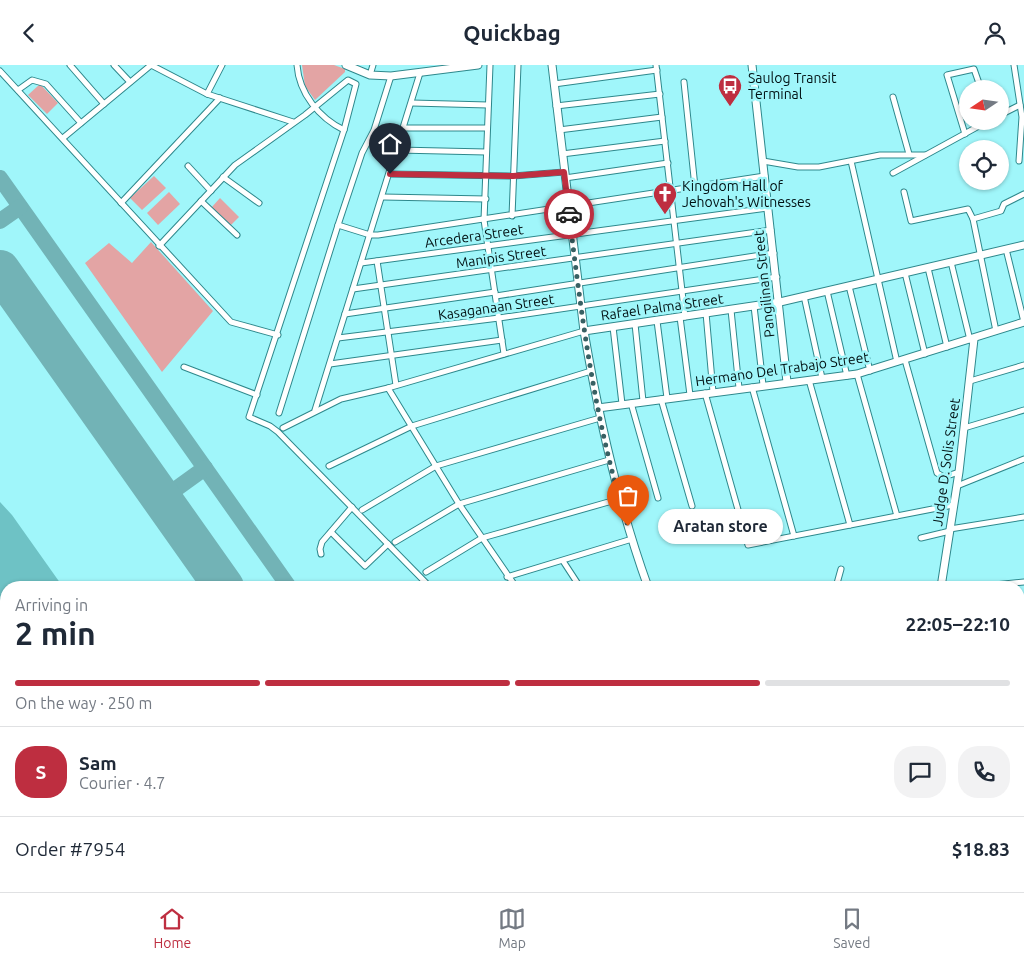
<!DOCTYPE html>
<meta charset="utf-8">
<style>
:root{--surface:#fff;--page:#f2f2f3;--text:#1f2937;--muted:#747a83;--line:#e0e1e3;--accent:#be2e40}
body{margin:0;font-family:Ubuntu,sans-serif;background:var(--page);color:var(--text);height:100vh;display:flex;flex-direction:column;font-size:19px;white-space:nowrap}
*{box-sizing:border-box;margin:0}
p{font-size:16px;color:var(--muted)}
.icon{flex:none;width:28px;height:28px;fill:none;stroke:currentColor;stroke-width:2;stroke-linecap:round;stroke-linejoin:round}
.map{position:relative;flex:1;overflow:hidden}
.panel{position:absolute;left:0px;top:516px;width:1025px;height:311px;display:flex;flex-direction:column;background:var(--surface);border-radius:20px 20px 0 0;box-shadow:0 1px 4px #0004}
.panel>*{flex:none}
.needle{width:32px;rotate:257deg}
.tools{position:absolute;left:959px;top:15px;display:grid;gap:10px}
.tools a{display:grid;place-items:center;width:50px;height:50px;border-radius:50%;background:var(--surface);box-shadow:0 1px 4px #0004;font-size:25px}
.pin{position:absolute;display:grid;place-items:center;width:42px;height:42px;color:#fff;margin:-51px -21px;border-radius:50% 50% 50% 0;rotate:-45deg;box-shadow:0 0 5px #0007}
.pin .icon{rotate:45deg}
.courier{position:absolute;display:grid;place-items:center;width:50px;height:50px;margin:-25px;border:4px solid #be2e40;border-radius:50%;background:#fff;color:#222;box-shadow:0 1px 6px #0007}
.bubble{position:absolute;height:35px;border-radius:18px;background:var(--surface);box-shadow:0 1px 4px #0004;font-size:16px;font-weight:700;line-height:35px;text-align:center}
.overview em{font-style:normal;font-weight:700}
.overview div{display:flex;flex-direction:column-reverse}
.overview{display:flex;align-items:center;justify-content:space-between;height:85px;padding:0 15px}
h1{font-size:32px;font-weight:700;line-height:38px}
.bar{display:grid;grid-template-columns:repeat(4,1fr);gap:8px 5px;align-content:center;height:60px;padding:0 15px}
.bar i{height:6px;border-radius:4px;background:var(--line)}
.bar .selected{background:var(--accent)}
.bar p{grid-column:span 4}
.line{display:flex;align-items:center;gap:12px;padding:0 15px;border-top:1px solid var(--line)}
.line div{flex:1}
.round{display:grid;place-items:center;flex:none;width:52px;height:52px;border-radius:20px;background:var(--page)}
header{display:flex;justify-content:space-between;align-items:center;height:65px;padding:0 15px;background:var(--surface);font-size:22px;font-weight:700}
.tabs{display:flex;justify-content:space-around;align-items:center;height:70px;border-top:1px solid var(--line);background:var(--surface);font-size:14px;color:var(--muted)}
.tabs a{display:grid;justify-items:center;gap:2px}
.tabs .selected{color:var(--accent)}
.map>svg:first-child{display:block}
</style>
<header><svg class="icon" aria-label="back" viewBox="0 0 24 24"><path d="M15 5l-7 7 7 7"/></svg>Quickbag<svg class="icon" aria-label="person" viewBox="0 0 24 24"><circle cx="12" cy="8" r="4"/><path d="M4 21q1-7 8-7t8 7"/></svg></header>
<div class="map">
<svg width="1024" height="827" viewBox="0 0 1024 827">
<rect width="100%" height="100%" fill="#a0f6fa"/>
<g fill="#e3a4a4">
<path d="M302,0H334L345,4V7L315,35L305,21Z"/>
<path d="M40,19L58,38L47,49L28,30Z"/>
<path d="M154,111L166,123L142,145L130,133Z"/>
<path d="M169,127L180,139L158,160L147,148Z"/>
<path d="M220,133L239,152L230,161L211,143Z"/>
<path d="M151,177L213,246L162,307L85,198L109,178L132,198Z"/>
<path d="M1019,716L1024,718V827H857L852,821H1019Z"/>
</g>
<path fill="#6ec2c5" d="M0,437L12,450L63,522H6V821H276L280,827H0Z"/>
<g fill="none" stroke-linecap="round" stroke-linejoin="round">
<g stroke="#72b3b6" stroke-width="16">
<path d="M0,113L289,522"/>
<path d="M0,156L20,142"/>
<path d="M162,434L205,403"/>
<path d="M501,821L505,827"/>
</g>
<g stroke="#72b3b6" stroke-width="40">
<path d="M0,205L224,522"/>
<path d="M435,821L439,827"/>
</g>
<g stroke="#2e888c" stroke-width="7">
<g id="street">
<path d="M70,0L104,39"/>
<path d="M114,0L130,17"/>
<path d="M297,0C299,28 319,53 344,65"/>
<path d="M490,0L484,155L504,289"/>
<path d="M656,0L685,252"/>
<path d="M1014,0L1022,52L1019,96"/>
<path d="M0,6L231,257L278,270"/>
<path d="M370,10L373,0"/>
<path d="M684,17L695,122"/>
<path d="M554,19L657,5"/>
<path d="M18,25L32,15L46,19L81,58"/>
<path d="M207,29L222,0"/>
<path d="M893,32L909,89"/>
<path d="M412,38L488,40"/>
<path d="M556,41L660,29"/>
<path d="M1000,50L1020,40"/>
<path d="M405,63H487"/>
<path d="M559,65L662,52"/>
<path d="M965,69L947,10L974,4L981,24"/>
<path d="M63,73L151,0L207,29L293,57"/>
<path d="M398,85L486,87"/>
<path d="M562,89L665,76"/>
<path d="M763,96L798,102H819L880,90H925"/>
<path d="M851,96L897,297"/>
<path d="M188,101L211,126"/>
<path d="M893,108L988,56"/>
<path d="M390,109L513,111L564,107"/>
<path d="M223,112L259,138"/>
<path d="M565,113L668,98"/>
<path d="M904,127L911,156L968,144L973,154"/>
<path d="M383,132L486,134"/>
<path d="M201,136L237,170"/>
<path d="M121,138L220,33"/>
<path d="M512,151L518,0"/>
<path d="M338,160L370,170H378L765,111"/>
<path d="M159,181L235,100L305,50L348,15L356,19L344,65L249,352L270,361L278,367L430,522"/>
<path d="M1006,184L1024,257"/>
<path d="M377,196L396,320"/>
<path d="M951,197L970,275"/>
<path d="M361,198L768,143"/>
<path d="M928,203L947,282"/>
<path d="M905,208L925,289"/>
<path d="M849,221L870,306"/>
<path d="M353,224L771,165"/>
<path d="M827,226L847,311"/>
<path d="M496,231L774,188"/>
<path d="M804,231L822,313"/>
<path d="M754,241L763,320"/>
<path d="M731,245L739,323"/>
<path d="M706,248L713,327"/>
<path d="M345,249L495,227"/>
<path d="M680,252L690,330"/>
<path d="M657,256L667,333"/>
<path d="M635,259L643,336"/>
<path d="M613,262L622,339"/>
<path d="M996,266L973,154L1001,146L1004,139L1024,129"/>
<path d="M338,273L499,253L777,212"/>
<path d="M905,295L937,408L944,412L959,407"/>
<path d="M330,299L502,275"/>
<path d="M184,302L257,330"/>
<path d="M857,309L897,451"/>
<path d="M809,315L850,460"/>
<path d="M970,316L1024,300"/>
<path d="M752,322L794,471"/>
<path d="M388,323L459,439L516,522"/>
<path d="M705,328L748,480L953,440"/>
<path d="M661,334L692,441"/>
<path d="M631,338L658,433"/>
<path d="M315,345L420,8"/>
<path d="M279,348L338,160L362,88L374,65L391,11"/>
<path d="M283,363L341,334L388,323L584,266"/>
<path d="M964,363L1024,345"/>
<path d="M329,401L412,361L591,306"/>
<path d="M957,421L1024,394"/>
<path d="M362,445L436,401L600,353"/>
<path d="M950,464L1024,452"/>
<path d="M331,467L365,501L388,479"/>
<path d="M921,473L950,466"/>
<path d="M395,477L459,439L609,395"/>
<path d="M321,489L320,484L322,477L352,442"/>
<path d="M563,496L580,522"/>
<path d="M426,507L482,473L619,434"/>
<path d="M507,512L632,474"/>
<path d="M836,522L841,504"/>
<path d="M976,522L1024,517"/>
<path d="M1019,567H1024"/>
<path d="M1019,619L1024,618"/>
<path d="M1019,683L1024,682"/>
<path d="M724,821L729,827"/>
<path d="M765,827L769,821"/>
</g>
</g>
<g stroke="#2e888c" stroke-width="9">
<g id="secondary">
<path d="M346,0L370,10L391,11L478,0"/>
<path d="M552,0L584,266C599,354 618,439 648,522"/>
<path d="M752,0L787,317"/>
<path d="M584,266L780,237L1024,180"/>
<path d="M598,343L857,309L1024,257"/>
<path d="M941,522L959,407L974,274"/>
<path d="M1019,711L1024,712"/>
</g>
</g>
<use href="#street" stroke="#fff" stroke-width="5"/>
<use href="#secondary" stroke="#fff" stroke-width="7"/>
</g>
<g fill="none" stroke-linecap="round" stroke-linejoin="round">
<path stroke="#386063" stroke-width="5" stroke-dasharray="0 9" d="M569,149C582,254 595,360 628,461"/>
<path stroke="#be2e40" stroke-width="6" d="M390,109L513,111L564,107L569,149"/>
</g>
<defs>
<g id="bus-pin" transform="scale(1.25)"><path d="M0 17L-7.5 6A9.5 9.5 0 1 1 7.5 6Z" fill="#be2e40" stroke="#a0f6fa"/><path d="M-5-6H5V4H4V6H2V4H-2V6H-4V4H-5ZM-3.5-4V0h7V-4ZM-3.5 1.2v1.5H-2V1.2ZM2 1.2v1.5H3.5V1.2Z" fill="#fff"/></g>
<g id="church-pin" transform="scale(1.25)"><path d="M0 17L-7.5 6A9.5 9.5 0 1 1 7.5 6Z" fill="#be2e40" stroke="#a0f6fa"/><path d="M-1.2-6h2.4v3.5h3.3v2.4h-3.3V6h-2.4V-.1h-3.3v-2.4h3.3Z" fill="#fff"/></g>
</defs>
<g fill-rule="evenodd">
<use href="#bus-pin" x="730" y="21"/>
<use href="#church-pin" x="665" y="129"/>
</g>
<g text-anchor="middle" stroke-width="5" stroke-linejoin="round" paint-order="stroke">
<g font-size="14" fill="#001012" stroke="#a0f6fa" text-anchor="start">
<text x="748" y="18">Saulog Transit<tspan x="748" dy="16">Terminal</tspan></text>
<text x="682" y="126">Kingdom Hall of<tspan x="682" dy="16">Jehovah's Witnesses</tspan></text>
</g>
<g font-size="14" fill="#001012" stroke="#a0f6fa">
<text transform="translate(474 171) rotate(-8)" y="5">Arcedera Street</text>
<text transform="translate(501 192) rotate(-8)" y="5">Manipis Street</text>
<text transform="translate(764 219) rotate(-96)" y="5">Pangilinan Street</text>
<text transform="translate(496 242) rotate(-8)" y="5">Kasaganaan Street</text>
<text transform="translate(662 242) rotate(-8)" y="5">Rafael Palma Street</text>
<text transform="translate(782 304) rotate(-8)" y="5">Hermano Del Trabajo Street</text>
<text transform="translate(946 397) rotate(-82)" y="5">Judge D. Solis Street</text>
</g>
</g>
</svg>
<div class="tools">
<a><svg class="needle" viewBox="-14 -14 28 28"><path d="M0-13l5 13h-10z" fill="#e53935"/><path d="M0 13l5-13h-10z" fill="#747a83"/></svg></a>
<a><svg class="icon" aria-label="locate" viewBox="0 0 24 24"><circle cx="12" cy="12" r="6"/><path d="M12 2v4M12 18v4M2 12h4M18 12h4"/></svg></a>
</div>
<div class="pin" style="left:628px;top:461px;background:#ea580c"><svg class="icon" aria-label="bag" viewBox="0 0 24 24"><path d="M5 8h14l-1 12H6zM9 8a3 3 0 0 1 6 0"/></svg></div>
<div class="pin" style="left:390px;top:109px;background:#1f2937"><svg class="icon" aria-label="home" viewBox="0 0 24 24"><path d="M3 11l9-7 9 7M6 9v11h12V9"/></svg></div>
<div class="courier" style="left:569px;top:149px"><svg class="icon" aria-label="car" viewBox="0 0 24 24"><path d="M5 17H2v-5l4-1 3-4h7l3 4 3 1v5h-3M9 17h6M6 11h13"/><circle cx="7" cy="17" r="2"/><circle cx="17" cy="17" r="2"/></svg></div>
<div class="bubble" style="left:658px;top:444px;width:125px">Aratan store</div>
<section class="panel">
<div class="overview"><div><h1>2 min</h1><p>Arriving in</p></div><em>22:05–22:10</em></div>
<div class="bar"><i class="selected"></i><i class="selected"></i><i class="selected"></i><i></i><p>On the way · 250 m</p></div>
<div class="line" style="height:90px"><b class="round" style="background:var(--accent);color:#fff">S</b><div><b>Sam</b><p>Courier · 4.7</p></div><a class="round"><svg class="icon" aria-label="chat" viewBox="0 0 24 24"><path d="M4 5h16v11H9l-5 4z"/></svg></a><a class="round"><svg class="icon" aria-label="phone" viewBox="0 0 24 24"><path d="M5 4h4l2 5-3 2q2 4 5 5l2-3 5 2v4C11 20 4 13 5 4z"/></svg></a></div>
<div class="line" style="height:65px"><div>Order #7954</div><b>$18.83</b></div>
</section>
</div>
<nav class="tabs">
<a class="selected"><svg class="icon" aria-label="home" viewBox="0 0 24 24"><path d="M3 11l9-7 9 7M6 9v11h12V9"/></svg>Home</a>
<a><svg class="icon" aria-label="map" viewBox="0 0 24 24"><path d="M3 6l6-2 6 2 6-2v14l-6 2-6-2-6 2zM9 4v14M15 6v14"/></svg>Map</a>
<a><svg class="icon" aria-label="saved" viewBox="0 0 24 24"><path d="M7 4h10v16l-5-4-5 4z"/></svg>Saved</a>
</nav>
